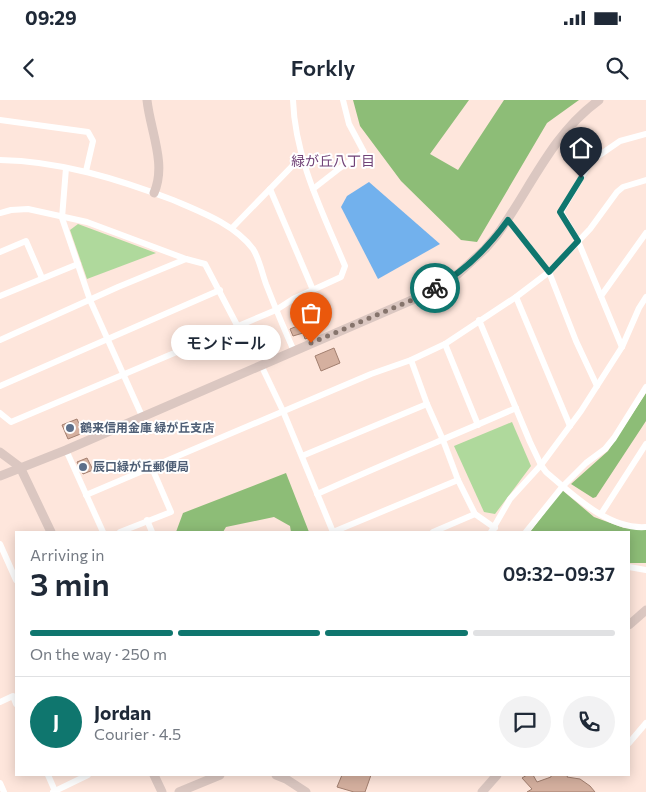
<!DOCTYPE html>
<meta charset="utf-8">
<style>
:root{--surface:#fff;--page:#f2f2f3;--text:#1f2937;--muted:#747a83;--line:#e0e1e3;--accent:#0f766e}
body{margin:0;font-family:Commissioner,"Noto Sans JP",sans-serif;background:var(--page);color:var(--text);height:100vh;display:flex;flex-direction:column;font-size:19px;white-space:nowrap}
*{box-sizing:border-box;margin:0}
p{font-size:16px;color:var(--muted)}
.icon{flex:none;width:28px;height:28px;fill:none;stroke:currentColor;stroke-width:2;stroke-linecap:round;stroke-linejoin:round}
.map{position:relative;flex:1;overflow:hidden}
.sheet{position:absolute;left:15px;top:431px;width:615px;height:245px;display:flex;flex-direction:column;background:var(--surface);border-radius:0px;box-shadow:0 2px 12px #0003}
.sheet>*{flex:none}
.pin{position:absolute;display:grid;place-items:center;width:42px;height:42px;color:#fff;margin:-51px -21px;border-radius:50% 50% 50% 0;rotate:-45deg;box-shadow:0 0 5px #0007}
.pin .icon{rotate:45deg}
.courier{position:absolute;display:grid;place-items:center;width:50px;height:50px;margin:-25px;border:4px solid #0f766e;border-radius:50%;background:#fff;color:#222;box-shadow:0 1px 6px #0007}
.bubble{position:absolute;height:35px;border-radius:18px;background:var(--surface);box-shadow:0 2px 12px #0003;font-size:16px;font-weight:600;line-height:35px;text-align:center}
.summary em{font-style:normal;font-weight:600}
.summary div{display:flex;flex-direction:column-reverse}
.summary{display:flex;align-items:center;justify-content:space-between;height:85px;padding:0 15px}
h1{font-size:32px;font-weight:600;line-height:38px}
.bar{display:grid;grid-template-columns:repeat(4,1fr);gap:8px 5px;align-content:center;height:60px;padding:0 15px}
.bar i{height:6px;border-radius:4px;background:var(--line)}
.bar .selected{background:var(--accent)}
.bar p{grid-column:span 4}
.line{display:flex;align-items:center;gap:12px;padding:0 15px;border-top:1px solid var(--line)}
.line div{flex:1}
.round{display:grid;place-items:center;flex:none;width:52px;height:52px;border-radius:26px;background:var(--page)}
.status{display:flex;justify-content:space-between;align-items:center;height:35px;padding:0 25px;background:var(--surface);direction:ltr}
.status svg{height:14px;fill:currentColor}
header{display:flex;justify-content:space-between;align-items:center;height:65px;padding:0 15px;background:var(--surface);font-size:22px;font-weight:600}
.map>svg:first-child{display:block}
</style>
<div class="status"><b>09:29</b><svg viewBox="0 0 49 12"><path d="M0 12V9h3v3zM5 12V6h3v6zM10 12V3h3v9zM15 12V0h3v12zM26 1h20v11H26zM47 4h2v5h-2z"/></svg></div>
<header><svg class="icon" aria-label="back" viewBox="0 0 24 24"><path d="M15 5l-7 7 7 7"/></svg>Forkly<svg class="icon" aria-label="search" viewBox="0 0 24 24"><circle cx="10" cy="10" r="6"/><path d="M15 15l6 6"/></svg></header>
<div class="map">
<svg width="646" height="692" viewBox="0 0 646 692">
<rect width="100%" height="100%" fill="#fee6dc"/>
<g fill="#afd99c">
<path d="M78,124L156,153L87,179L70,130Z"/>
<path d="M512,322L531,366L495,414L484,412L454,346Z"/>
</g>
<g fill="#8dbd77">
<path d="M353,0H469L430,54L458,70L504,0H579L547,23L477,142L461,140L401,81L360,26Z"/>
<path d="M646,293V321L596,397L593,398L571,384L608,351Z"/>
<path d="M286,373L309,432H291L290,426L274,417L226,427L223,432H176L183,413Z"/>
<path d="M562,390L594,417L624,428L646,429V463H629V432H530Z"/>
</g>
<path fill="#72b1ed" d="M369,82L440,144L378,179L341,107L347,96Z"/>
<g fill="#d5b09f" stroke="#a27f6f">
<path d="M307,222L313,236L305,239L303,233L293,236L290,229Z"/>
<path d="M334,248L340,263L321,271L315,256Z"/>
<path d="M77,319L83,333L68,339L62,325Z"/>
<path d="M87,358L93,370L83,374L77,362Z"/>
<path d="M342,675H371L365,692H354L337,687Z"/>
<path d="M527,675H533L537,682L551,677V675H568L567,677L580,679L590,686L595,692H527L532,689L522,678Z"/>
</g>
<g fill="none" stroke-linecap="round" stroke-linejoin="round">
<g stroke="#fff" stroke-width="6">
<path d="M0,20L88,32L93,41L86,71"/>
<path d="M0,60C60,61 118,79 173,100C201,112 234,124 253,149C259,158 262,173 266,184C275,207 284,229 294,251"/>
<path d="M66,68L62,118L90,200L142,316"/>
<path d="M270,89L313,190"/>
<path d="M313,89L340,68L364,52L349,24L343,0"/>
<path d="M0,113L11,110L28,109L87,122L186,159L205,164L238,227"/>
<path d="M508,120L549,172L576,241L597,286"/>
<path d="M232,128L302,56"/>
<path d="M0,152L26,141L42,178"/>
<path d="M0,196L78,164"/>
<path d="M601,196L646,133"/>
<path d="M516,197L570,326"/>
<path d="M479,220L530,342L541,365L546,372C572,394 608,430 646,427"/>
<path d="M0,240L118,187L186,159"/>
<path d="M445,244L478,325"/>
<path d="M622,247L578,141L561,112L591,61L620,41L646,34"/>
<path d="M411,260L427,304L443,340L458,380L475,414L495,428"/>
<path d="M261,265L283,311L333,432"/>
<path d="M0,286L220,190"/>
<path d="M0,313L11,322L276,210L293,199L341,177L345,166C323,113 295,59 293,0"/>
<path d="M66,350L103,432"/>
<path d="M302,356L427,304"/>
<path d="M317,394C383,364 450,337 516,308"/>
<path d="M86,395L371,274L411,260L445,244L516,197L549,172L590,129L617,92L623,87L646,80"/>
<path d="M601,414L646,344"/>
<path d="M147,420L152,432"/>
<path d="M120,432L171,412L152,368"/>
<path d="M333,432L458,380"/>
<path d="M433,432L475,414"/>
<path d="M491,432L510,399L541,365L581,311L597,286L622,247L639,208L646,197"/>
<path d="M526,432L563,386L586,363L605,349L614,338L646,287"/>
<path d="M0,444L16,480"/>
<path d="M629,467L646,470"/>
<path d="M0,602L13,596L16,604"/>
<path d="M629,643L646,623"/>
<path d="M48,675L55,691"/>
<path d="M0,683L4,692"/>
<path d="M53,692L88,675"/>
</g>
<g stroke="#dbc7c1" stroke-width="9">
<path d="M147,0C150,30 167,64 154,93"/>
<path d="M0,352L20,367L51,432"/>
<path d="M0,376L66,350L419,197L458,174L485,149L497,135C531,88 551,35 599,0"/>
<path d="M629,525L646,510"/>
<path d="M154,675L162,692"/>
<path d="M276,675L286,679L306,692"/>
<path d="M179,692L220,675"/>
<path d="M482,692L497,675"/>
</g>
</g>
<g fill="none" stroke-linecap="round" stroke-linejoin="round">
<path stroke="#86746c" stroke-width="5" stroke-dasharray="0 9" d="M311,243L419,197L435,188"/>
<path stroke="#0f766e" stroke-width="6" d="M435,188C465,171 488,148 508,120L549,172L578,141L560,112L581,78"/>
</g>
<g fill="#5c6f8a" stroke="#fff" stroke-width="2">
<circle cx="70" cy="328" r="5"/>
<circle cx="83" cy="367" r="5"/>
</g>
<g text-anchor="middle" stroke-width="4" stroke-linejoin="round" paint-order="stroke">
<g font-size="12" font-weight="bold" fill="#4e5e75" stroke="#fff" text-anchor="start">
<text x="80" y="332">鶴来信用金庫 緑が丘支店</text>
<text x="93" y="371">辰口緑が丘郵便局</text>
</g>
<g font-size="14" fill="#714378" stroke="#fff">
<text x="333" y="66">緑が丘八丁目</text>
</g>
</g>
</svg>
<div class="pin" style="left:311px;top:243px;background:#ea580c"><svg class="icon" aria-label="bag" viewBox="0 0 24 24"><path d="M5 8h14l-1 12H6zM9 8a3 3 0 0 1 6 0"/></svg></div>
<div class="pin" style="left:581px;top:78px;background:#1f2937"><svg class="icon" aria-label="home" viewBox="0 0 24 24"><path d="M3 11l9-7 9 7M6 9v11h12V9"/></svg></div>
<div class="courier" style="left:435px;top:188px"><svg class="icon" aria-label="bike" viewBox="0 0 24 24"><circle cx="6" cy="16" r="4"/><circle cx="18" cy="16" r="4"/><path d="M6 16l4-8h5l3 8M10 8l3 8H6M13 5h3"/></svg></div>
<div class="bubble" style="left:171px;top:225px;width:110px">モンドール</div>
<section class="sheet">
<div class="summary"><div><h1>3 min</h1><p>Arriving in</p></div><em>09:32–09:37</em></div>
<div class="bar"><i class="selected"></i><i class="selected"></i><i class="selected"></i><i></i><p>On the way · 250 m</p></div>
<div class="line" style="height:90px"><b class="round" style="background:var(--accent);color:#fff">J</b><div><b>Jordan</b><p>Courier · 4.5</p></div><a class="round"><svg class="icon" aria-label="chat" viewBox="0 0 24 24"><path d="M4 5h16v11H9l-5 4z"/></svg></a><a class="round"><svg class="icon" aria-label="phone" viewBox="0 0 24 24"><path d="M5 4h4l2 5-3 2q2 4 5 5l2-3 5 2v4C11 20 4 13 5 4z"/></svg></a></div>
</section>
</div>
